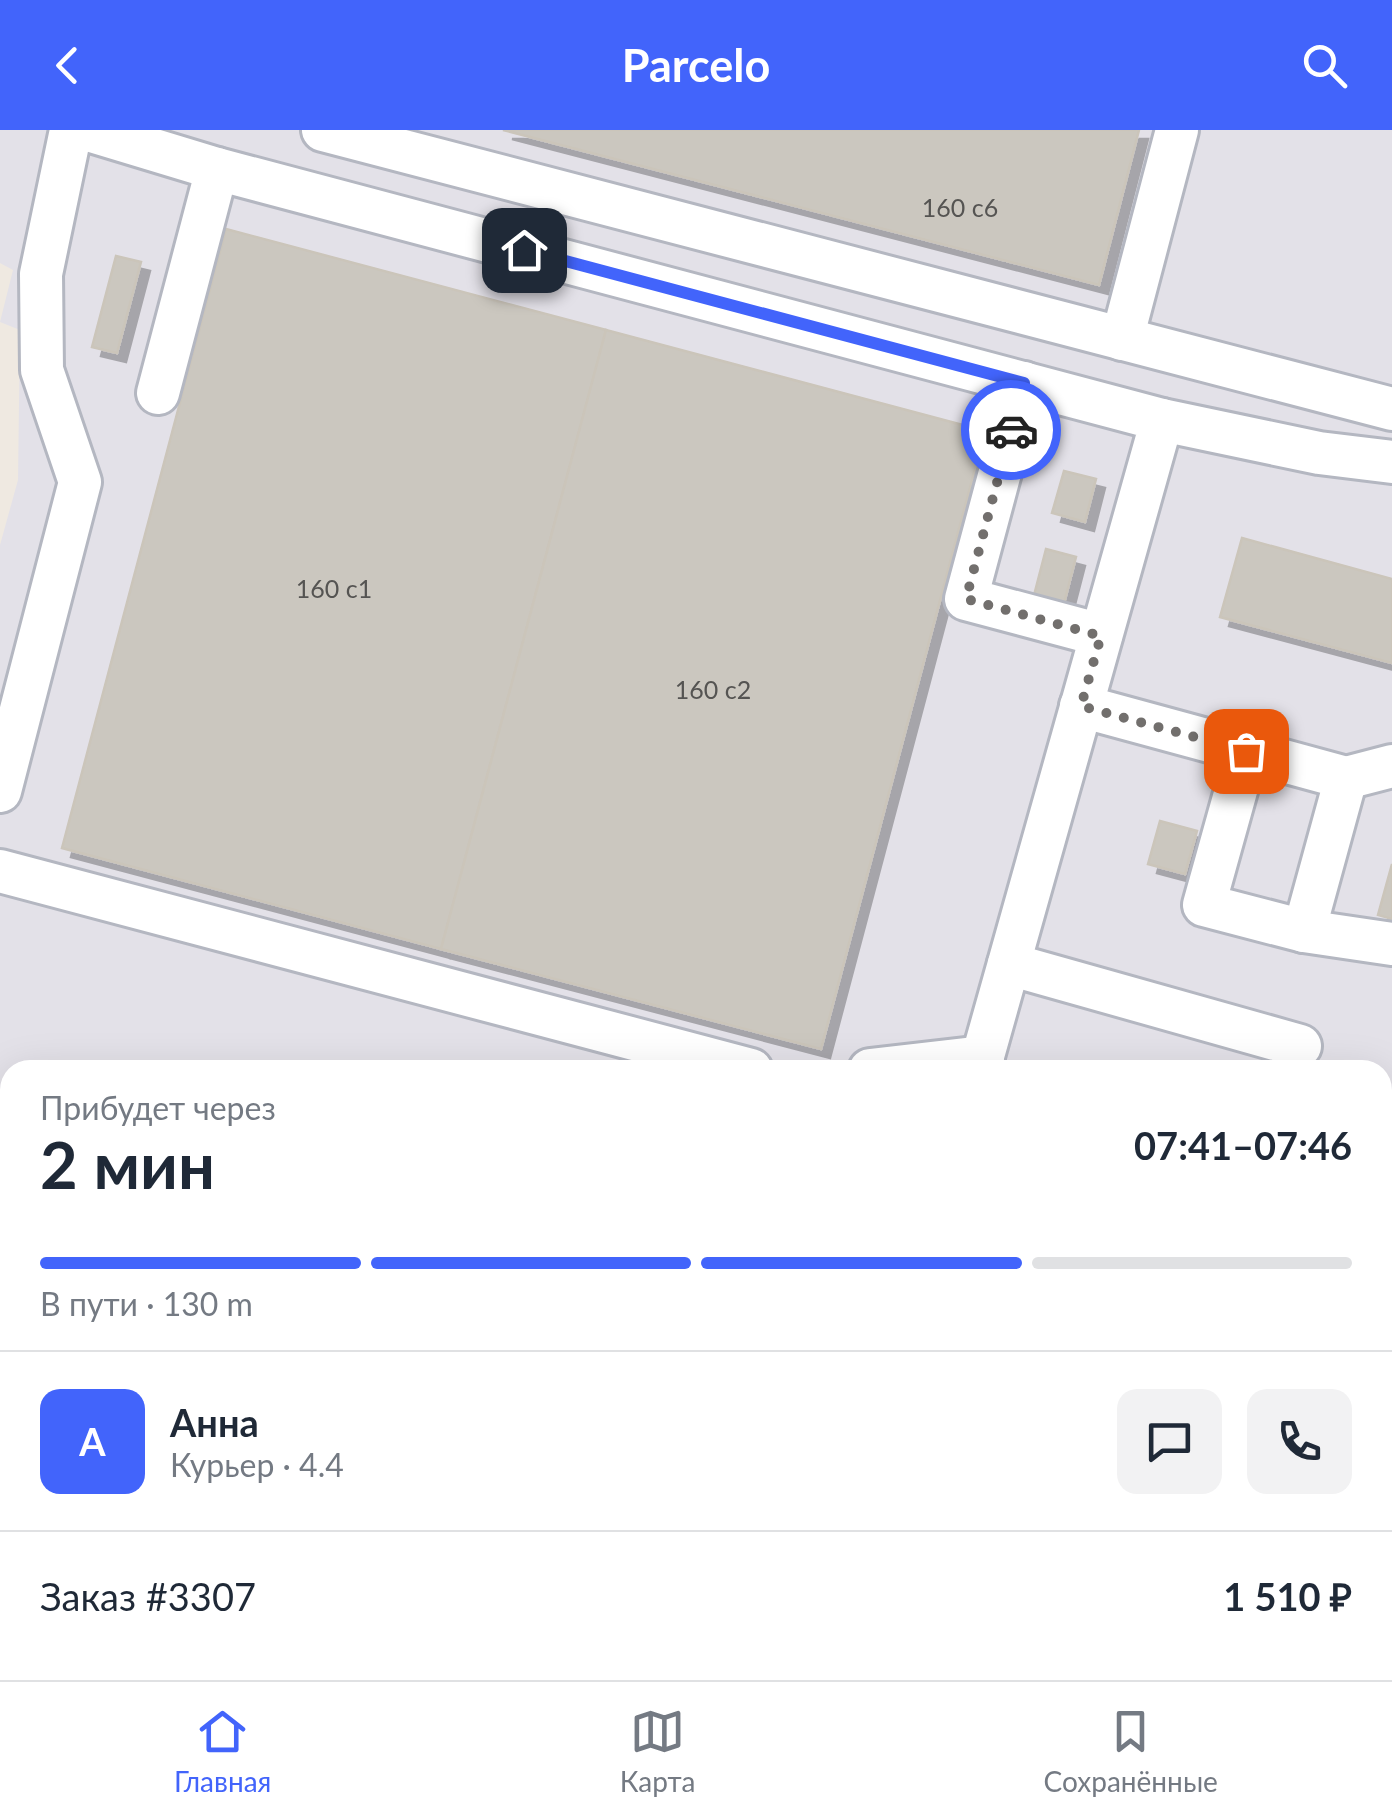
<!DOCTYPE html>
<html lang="ru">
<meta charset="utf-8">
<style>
:root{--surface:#fff;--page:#f2f2f3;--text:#1f2937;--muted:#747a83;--line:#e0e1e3;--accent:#4264fb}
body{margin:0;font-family:Lato,sans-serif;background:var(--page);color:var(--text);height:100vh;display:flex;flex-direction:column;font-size:38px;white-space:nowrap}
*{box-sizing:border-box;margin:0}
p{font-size:32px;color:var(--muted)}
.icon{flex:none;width:55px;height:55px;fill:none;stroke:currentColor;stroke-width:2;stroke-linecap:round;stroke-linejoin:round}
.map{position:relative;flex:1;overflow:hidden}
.panel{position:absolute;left:0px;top:930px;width:1392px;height:620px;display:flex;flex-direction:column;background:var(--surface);border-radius:30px 30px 0 0;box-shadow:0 10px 40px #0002}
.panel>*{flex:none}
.pin{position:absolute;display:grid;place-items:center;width:85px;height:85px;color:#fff;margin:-42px;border-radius:20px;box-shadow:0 5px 15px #0006}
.courier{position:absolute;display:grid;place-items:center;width:100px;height:100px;margin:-50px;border:8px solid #4264fb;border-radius:50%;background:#fff;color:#222;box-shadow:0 2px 12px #0007}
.head em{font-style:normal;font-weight:700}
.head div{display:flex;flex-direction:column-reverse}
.head{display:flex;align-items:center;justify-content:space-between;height:170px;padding:0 40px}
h1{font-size:65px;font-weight:700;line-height:75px}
.bar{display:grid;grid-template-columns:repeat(4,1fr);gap:15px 10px;align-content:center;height:120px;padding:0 40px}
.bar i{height:12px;border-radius:8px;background:var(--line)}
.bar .current{background:var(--accent)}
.bar p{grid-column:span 4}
.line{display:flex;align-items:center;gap:25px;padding:0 40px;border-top:2px solid var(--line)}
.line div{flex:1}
.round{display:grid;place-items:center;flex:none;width:105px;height:105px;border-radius:20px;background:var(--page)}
header{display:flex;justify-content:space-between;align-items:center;height:130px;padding:0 40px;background:var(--accent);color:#fff;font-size:45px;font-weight:700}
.tab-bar{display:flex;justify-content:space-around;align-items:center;height:140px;border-top:2px solid var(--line);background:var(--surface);font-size:28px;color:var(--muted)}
.tab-bar a{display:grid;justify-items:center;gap:5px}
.tab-bar .current{color:var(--accent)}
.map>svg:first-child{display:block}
</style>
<header><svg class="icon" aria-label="back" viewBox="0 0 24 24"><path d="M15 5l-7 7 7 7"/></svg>Parcelo<svg class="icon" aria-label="search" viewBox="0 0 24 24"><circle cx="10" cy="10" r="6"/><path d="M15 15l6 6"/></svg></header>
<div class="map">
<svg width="1392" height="1550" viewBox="0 0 1392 1550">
<defs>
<filter id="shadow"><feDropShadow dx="9" dy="9" stdDeviation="0" flood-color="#0004"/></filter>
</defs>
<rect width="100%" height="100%" fill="#efe9e1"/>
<g fill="#e3e1e8">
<path d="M0,0H1392V1491L1383,1500L1382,940H10V1062L0,1056V415L18,350L20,200L0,192L13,140L0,133Z"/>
<path d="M853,1540H1339L1324,1550H864Z"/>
</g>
<path fill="#b6e59e" d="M0,1097L10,1106V1540H839L851,1550H0Z"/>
<g fill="#cbc7bf" stroke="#cbc5ba" stroke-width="2.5" filter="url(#shadow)">
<path d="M503,0H1139L1099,155Z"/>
<path d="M226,99L606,200L441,819L62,718Z"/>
<path d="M116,126L141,132L117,223L92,217Z"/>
<path d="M606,200L985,301L821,919L441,819Z"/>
<path d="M1064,341L1096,349L1085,392L1052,383Z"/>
<path d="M1242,408L1392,449V533L1220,487Z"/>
<path d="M1046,419L1076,427L1062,481L1032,473Z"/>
<path d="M1160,691L1197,701L1185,744L1148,734Z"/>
<path d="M1392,734V789L1378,785Z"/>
</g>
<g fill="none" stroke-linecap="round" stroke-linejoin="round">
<g stroke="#b4b7c1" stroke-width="48">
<g id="minor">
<path d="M88,0L217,39L1162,290L979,940"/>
<path d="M323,0L1392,279"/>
<path d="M1122,209L1177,0"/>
<path d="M1024,253L966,469L1101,505"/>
<path d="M158,263L217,39"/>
<path d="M1162,290L1319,323L1392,332"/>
<path d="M1081,576L1346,648L1304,801"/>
<path d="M1247,621L1204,775L1304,801L1392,814"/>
<path d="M1346,648L1392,636"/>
<path d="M0,661L80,352L42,240L41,144L71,0"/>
<path d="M0,741L751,940"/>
<path d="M1009,834L1300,916"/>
<path d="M870,940L983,927"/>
<path d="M1382,1103H1392"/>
<path d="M1382,1518L1392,1507"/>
<path d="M1346,1550L1359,1540"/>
</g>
</g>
<g stroke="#c9c9c9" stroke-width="5" stroke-dasharray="8 5" stroke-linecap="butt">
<path d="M0,1064L10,1072"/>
<path d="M810,1540L822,1550"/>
</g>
<use href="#minor" stroke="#fff" stroke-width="42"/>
</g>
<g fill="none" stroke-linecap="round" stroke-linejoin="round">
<path stroke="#726f6d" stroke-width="10" stroke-dasharray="0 18" d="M1011,300L966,469L1101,506L1081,576L1246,621"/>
<path stroke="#4264fb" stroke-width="12" d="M524,120L1024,253L1011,300"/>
</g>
<g text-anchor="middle" stroke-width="8" stroke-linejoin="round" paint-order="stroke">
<g font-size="25" fill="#555452">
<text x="960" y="87">160 с6</text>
<text x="334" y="468">160 с1</text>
<text x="713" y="569">160 с2</text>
</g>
</g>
</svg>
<div class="pin" style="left:1246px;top:621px;background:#ea580c"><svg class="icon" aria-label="bag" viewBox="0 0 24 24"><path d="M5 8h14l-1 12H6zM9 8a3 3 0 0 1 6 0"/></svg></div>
<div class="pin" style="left:524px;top:120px;background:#1f2937"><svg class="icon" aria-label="home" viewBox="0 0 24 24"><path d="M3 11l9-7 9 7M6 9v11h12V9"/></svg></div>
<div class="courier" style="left:1011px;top:300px"><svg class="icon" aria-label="car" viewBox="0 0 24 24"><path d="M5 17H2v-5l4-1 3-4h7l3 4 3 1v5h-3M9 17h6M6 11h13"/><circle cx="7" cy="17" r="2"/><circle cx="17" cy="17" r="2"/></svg></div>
<section class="panel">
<div class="head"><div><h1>2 мин</h1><p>Прибудет через</p></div><em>07:41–07:46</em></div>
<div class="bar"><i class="current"></i><i class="current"></i><i class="current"></i><i></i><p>В пути · 130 m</p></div>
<div class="line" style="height:180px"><b class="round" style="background:var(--accent);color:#fff">А</b><div><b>Анна</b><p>Курьер · 4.4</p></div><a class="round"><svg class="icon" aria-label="chat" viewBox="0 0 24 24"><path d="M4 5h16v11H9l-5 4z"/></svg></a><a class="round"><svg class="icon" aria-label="phone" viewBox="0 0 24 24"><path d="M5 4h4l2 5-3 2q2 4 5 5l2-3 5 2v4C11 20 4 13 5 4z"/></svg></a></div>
<div class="line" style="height:130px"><div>Заказ #3307</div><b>1 510 ₽</b></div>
</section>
</div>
<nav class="tab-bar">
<a class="current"><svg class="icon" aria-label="home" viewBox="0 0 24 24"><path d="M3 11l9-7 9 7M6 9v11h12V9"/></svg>Главная</a>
<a><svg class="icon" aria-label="map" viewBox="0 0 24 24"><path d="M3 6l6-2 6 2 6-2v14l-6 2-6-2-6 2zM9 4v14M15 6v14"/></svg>Карта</a>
<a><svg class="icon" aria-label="saved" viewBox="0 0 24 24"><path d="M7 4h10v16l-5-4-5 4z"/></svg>Сохранённые</a>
</nav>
